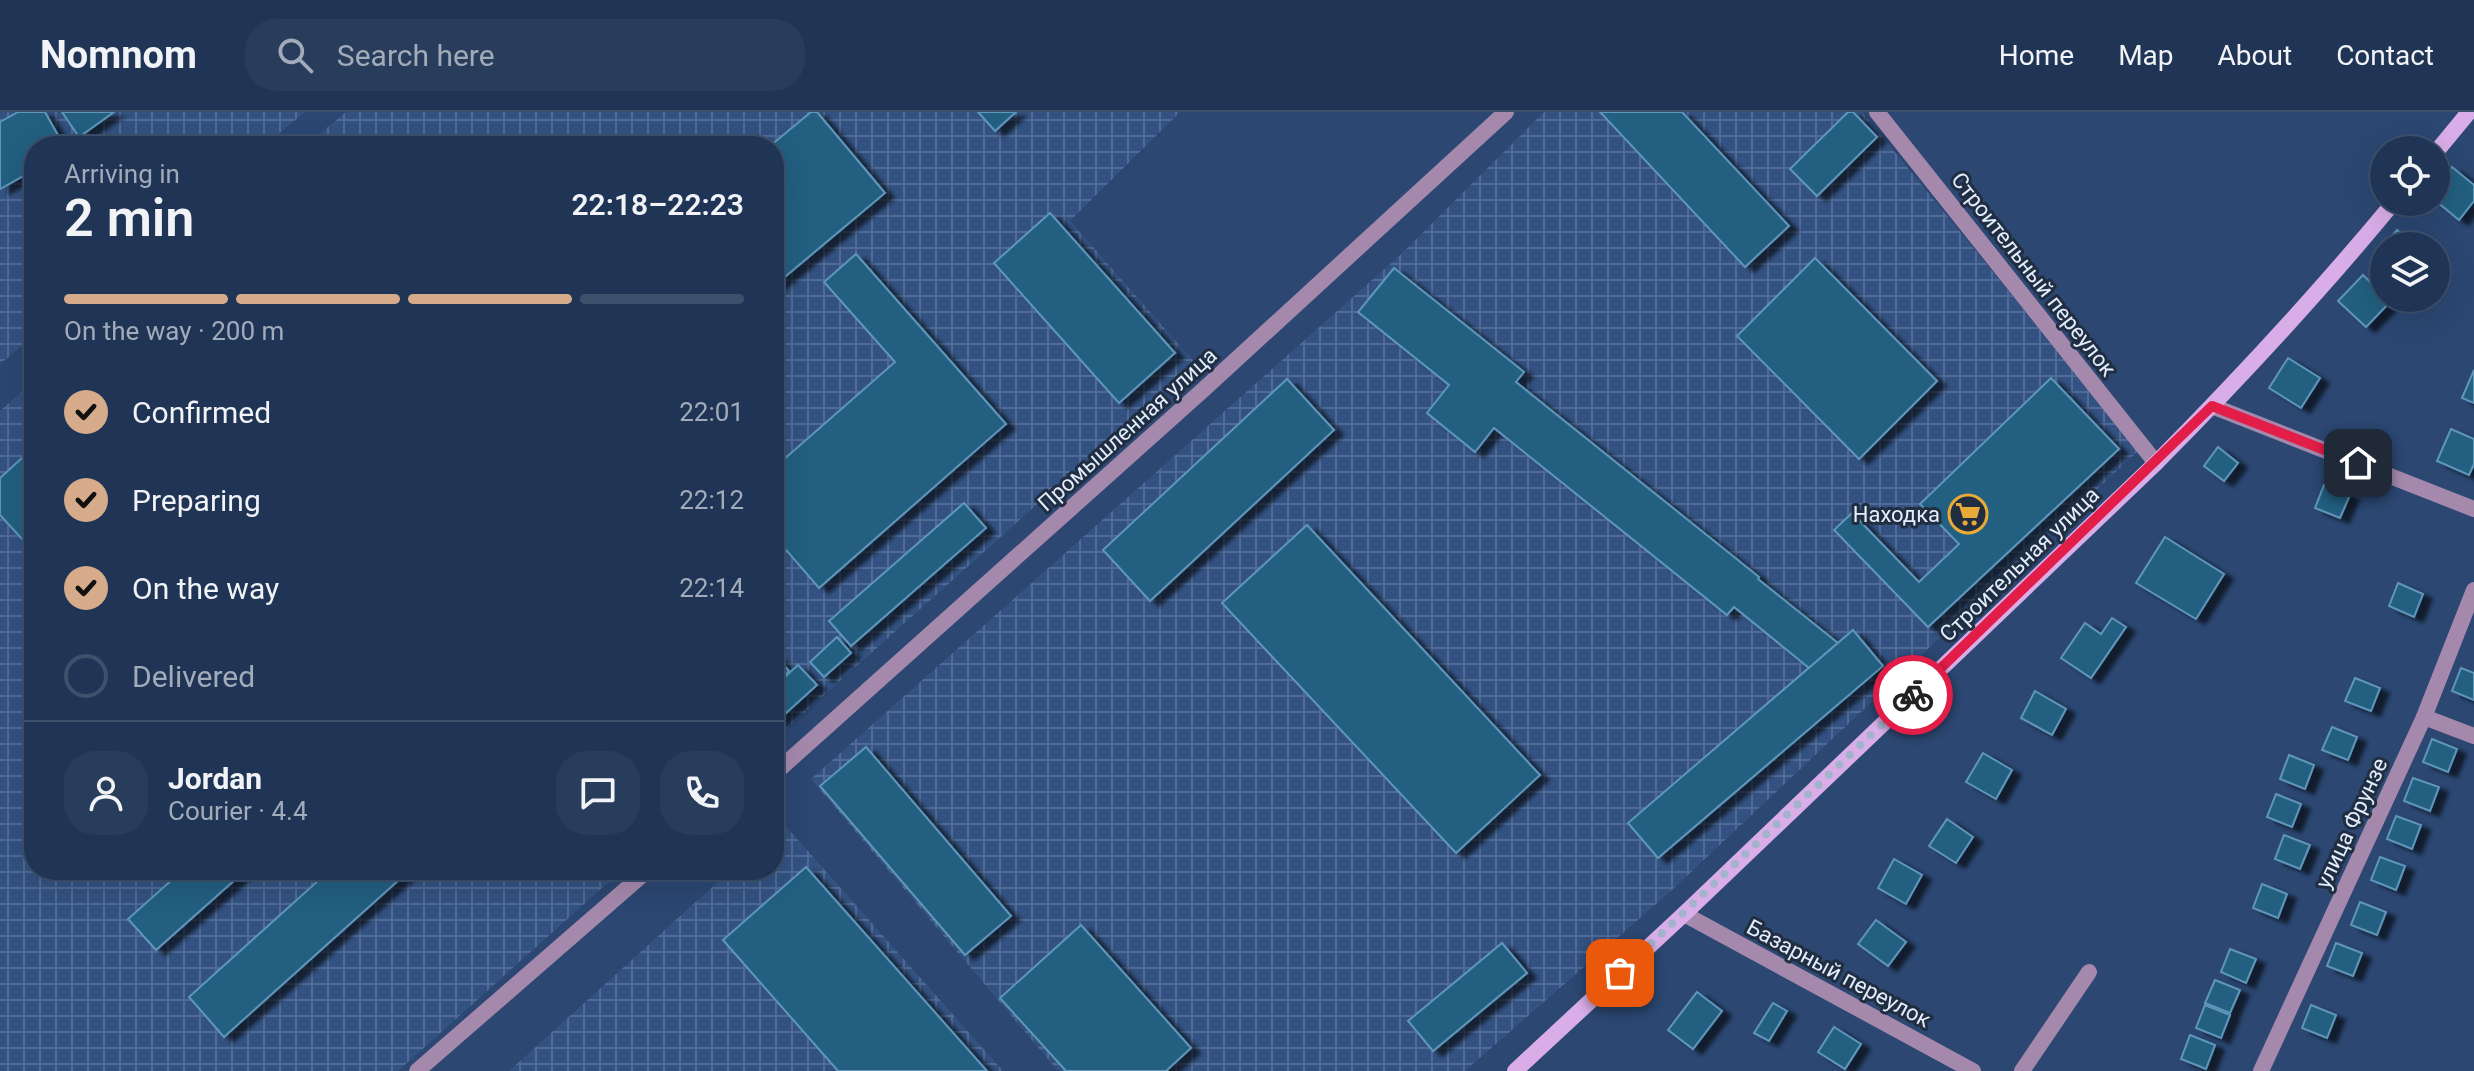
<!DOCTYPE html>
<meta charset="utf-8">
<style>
:root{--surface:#203556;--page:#283d5c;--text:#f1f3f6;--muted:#a2abb9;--line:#3d506c;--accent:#d6ab8b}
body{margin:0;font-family:Roboto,sans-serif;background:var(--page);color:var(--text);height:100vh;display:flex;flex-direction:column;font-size:30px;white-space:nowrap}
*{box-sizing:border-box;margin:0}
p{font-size:26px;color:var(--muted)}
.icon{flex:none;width:44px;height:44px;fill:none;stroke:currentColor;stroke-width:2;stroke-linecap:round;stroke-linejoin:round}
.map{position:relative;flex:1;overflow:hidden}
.panel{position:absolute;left:24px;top:24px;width:760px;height:744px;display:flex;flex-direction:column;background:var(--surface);border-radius:32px;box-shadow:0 8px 32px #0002,0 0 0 2px var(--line)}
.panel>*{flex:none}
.buttons{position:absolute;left:2370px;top:24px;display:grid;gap:16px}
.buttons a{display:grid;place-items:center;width:80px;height:80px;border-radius:50%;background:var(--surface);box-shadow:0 8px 32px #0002,0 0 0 2px var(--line);font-size:40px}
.pin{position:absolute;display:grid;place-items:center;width:68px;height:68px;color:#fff;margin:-34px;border-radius:16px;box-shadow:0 4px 12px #0006}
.courier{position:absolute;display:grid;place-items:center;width:80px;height:80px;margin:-40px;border:6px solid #e11d48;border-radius:50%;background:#fff;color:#222;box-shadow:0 2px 10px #0007}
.headline em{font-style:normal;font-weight:600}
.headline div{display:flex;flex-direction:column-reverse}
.headline{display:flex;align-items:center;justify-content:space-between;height:136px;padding:0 40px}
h1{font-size:52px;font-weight:600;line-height:60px}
.bar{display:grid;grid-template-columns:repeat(4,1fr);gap:12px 8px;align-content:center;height:96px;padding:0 40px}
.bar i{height:10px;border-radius:6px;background:var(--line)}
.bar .on{background:var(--accent)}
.bar p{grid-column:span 4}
.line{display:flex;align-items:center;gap:20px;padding:0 40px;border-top:2px solid var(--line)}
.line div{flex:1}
.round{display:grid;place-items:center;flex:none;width:84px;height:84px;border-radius:32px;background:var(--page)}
ol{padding:0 40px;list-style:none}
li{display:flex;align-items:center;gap:24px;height:88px}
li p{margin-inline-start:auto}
li .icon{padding:8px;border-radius:50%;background:var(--accent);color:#111;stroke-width:4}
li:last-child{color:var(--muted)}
li i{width:44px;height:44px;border:4px solid var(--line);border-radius:50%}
header{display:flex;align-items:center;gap:48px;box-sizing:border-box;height:112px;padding:0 40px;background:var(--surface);border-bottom:2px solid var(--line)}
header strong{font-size:38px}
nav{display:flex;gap:44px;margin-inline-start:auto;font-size:28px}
.search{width:560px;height:72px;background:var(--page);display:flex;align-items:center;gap:20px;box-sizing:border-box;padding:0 28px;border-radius:32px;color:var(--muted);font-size:30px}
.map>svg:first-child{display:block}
</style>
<header>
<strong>Nomnom</strong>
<div class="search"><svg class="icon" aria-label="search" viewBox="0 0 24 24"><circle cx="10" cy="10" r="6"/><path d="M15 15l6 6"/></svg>Search here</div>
<nav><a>Home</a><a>Map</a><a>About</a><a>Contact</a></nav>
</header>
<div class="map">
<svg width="2474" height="959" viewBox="0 0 2474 959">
<defs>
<pattern id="industrial-grid" width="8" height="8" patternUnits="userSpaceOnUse" patternTransform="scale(2)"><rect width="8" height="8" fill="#335282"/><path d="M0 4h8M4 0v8" fill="none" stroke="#506b95"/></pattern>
<filter id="shadow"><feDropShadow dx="9" dy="5" stdDeviation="2" flood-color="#0009"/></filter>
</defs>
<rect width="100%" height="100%" fill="#2b4772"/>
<g fill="url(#industrial-grid)">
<path d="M0,0H305L264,34H34V224L0,252Z"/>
<path d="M346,0H1180L1070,109L1195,251L774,628V34H305Z"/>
<path d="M1544,0H1862L2139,338L1671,779L1465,959H1058L811,667L1398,145Z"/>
<path d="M34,269V758H622L398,959H0V299Z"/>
<path d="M783,711L1003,959H509L731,758H774V719Z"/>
</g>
<g fill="#245f81" stroke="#5e96ba" stroke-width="2" filter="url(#shadow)">
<path d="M18,0H45L64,34H34V58L0,77V10Z"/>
<path d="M62,0H114L79,25Z"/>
<path d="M811,0H817L885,81L774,174V34H770Z"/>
<path d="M978,0H1016L995,19Z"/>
<path d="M1600,0H1682L1789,114L1745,155Z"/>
<path d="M1848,0H1853L1877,25L1817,84L1790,57Z"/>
<path d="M2452,55L2474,73V89L2459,108L2436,89V75Z"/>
<path d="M1050,101L1175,241L1119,291L994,151Z"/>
<path d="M2397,118L2416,134H2384V154L2374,146Z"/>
<path d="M856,142L1006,312L819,476L774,424V356L895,250L824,170Z"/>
<path d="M1815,146L1937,269L1859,347L1737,224Z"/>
<path d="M1394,156L1524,260L1516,270L1759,465L1758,467L1838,531L1809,556L1734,495L1727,503L1494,316L1475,340L1427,301L1449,273L1358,200Z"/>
<path d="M2363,163L2384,183V186L2391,189L2366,215L2338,189Z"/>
<path d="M2288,246L2320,266L2301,296L2269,276Z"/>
<path d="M2474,258V291L2462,286Z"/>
<path d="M2051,266L2119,337L1928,515L1834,418L1852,401L1919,470L1959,432L1920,392Z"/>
<path d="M1287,267L1334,318L1150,489L1103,438Z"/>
<path d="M2451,317L2474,327V352L2469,363L2437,349Z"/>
<path d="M34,335V440L0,403V366Z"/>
<path d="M2218,335L2238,351L2224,369L2204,354Z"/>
<path d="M2324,373L2350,383L2340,406L2315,396Z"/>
<path d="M964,391L986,416L851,534L829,509Z"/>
<path d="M1307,413L1540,663L1456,741L1222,491Z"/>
<path d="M2165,425L2224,462L2196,507L2136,471Z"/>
<path d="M2398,471L2423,482L2414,505L2389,494Z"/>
<path d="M2112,506L2126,515L2091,566L2061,546L2085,511L2101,522Z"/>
<path d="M1853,518L1883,554L1658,746L1628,711Z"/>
<path d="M837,525L851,541L824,565L810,550Z"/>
<path d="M774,542L789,559L774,573Z"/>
<path d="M798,553L817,573L775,611L774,575Z"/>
<path d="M2461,556L2474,561V588L2452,579Z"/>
<path d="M2355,566L2380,576L2371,599L2345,589Z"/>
<path d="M2035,579L2066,597L2052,623L2021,606Z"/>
<path d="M2332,615L2357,625L2348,648L2322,638Z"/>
<path d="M2432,627L2457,637L2448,660L2423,650Z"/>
<path d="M866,635L1011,804L965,843L820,674Z"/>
<path d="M1983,641L2012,658L1996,687L1966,670Z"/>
<path d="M2289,643L2314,653L2305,677L2280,667Z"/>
<path d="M2413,666L2439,675L2430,699L2404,689Z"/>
<path d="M2276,682L2301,692L2292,715L2267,705Z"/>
<path d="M2396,704L2421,713L2412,737L2387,727Z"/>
<path d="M1947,707L1973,725L1956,751L1929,734Z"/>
<path d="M2284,723L2310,733L2300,757L2275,747Z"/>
<path d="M2380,745L2405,754L2396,778L2371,768Z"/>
<path d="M1894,747L1922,763L1906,792L1878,776Z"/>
<path d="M806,755L987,959H838L723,828Z"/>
<path d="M183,758H246L156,838L128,807Z"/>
<path d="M330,758H410L224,925L189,885Z"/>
<path d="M2262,772L2287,782L2278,806L2253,796Z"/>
<path d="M2360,790L2386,800L2377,823L2351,813Z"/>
<path d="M1876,808L1906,830L1888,854L1858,832Z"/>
<path d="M1081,813L1191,936L1166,959H1066L1000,886Z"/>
<path d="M1502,831L1527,861L1433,939L1408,909Z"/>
<path d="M2336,831L2362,841L2353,864L2327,854Z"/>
<path d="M2230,837L2256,847L2246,871L2221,860Z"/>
<path d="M2215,868L2240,878L2230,901L2205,891Z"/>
<path d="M1697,880L1722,899L1693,937L1668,918Z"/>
<path d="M1773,891L1787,899L1769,929L1754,921Z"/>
<path d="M2205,893L2230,903L2221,926L2196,916Z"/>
<path d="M2311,893L2336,903L2327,926L2302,916Z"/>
<path d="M1834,915L1861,932L1845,957L1818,940Z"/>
<path d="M2190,923L2215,933L2206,957L2181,947Z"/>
</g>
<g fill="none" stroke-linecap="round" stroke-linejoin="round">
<g stroke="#a589ad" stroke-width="16">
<path d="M1877,0L2156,351"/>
<path d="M2212,294L2474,397"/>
<path d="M2424,605L2474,624"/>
<path d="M774,662L1203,278L1506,0"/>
<path d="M1684,802L1973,959"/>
<path d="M417,959L648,758"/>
<path d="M2022,959L2089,860"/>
<path d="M2261,959L2424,605L2474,478"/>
</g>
<g stroke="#d9ade7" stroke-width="16">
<path d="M2436,40L2469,0"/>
<path d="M1515,959L1684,802L2156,351C2239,267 2319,181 2394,90"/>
</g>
</g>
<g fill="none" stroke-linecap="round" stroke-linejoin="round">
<path stroke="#a2b3cc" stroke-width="8" stroke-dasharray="0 14.4" d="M1620,861L1913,583"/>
<path stroke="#e11d48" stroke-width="10" d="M1913,583L2212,294L2358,351"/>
</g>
<defs>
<g id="supermarket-ring" transform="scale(2)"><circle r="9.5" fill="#212e41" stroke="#e9ab38" stroke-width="1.5"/><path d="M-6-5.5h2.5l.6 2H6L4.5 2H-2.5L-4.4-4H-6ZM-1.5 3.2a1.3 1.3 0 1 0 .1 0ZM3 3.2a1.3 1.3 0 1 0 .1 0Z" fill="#e9ab38"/></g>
</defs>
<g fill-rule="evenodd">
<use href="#supermarket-ring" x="1968" y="402"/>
</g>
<g text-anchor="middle" stroke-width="6" stroke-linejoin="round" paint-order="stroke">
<g font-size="22" fill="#e2edfd" stroke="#212e41">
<text transform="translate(2034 162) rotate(52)" y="8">Строительный переулок</text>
<text transform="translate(1127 317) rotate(-42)" y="8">Промышленная улица</text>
<text transform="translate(2019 452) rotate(-44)" y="8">Строительная улица</text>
<text transform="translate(2351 711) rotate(-65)" y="8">улица Фрунзе</text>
<text transform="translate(1839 861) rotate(28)" y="8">Базарный переулок</text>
</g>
<g font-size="22" fill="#e2edfd" stroke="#212e41" text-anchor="end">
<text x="1940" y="410">Находка</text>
</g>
</g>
</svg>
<div class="buttons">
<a><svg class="icon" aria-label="locate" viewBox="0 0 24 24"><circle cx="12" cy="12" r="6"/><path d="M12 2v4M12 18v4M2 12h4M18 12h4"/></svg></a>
<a><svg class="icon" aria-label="layers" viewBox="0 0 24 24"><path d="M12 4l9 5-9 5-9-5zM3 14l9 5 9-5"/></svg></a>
</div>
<div class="pin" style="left:1620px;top:861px;background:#ea580c"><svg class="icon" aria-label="bag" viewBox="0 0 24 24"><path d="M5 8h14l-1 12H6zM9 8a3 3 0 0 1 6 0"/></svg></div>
<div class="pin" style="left:2358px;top:351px;background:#1f2937"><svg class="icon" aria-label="home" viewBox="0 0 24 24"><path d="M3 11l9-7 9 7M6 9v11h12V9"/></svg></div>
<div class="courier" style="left:1913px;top:583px"><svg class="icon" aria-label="bike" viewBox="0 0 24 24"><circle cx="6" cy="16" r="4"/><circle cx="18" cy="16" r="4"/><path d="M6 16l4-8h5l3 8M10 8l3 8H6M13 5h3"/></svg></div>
<section class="panel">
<div class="headline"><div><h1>2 min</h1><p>Arriving in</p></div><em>22:18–22:23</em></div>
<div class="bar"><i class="on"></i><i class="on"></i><i class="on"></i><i></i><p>On the way · 200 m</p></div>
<ol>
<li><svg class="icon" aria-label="check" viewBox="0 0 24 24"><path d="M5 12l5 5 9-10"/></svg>Confirmed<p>22:01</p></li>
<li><svg class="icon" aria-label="check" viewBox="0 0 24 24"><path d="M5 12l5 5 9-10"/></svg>Preparing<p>22:12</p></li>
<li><svg class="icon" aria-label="check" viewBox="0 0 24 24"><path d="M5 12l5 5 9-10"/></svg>On the way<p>22:14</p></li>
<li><i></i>Delivered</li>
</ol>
<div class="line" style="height:144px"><a class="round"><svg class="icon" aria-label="person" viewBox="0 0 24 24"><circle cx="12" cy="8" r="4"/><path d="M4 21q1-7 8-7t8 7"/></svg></a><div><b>Jordan</b><p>Courier · 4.4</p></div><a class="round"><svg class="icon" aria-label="chat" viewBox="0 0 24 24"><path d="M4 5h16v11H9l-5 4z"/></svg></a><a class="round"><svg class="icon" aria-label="phone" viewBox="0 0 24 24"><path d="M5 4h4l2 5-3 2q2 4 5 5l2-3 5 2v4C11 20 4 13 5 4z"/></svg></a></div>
</section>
</div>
